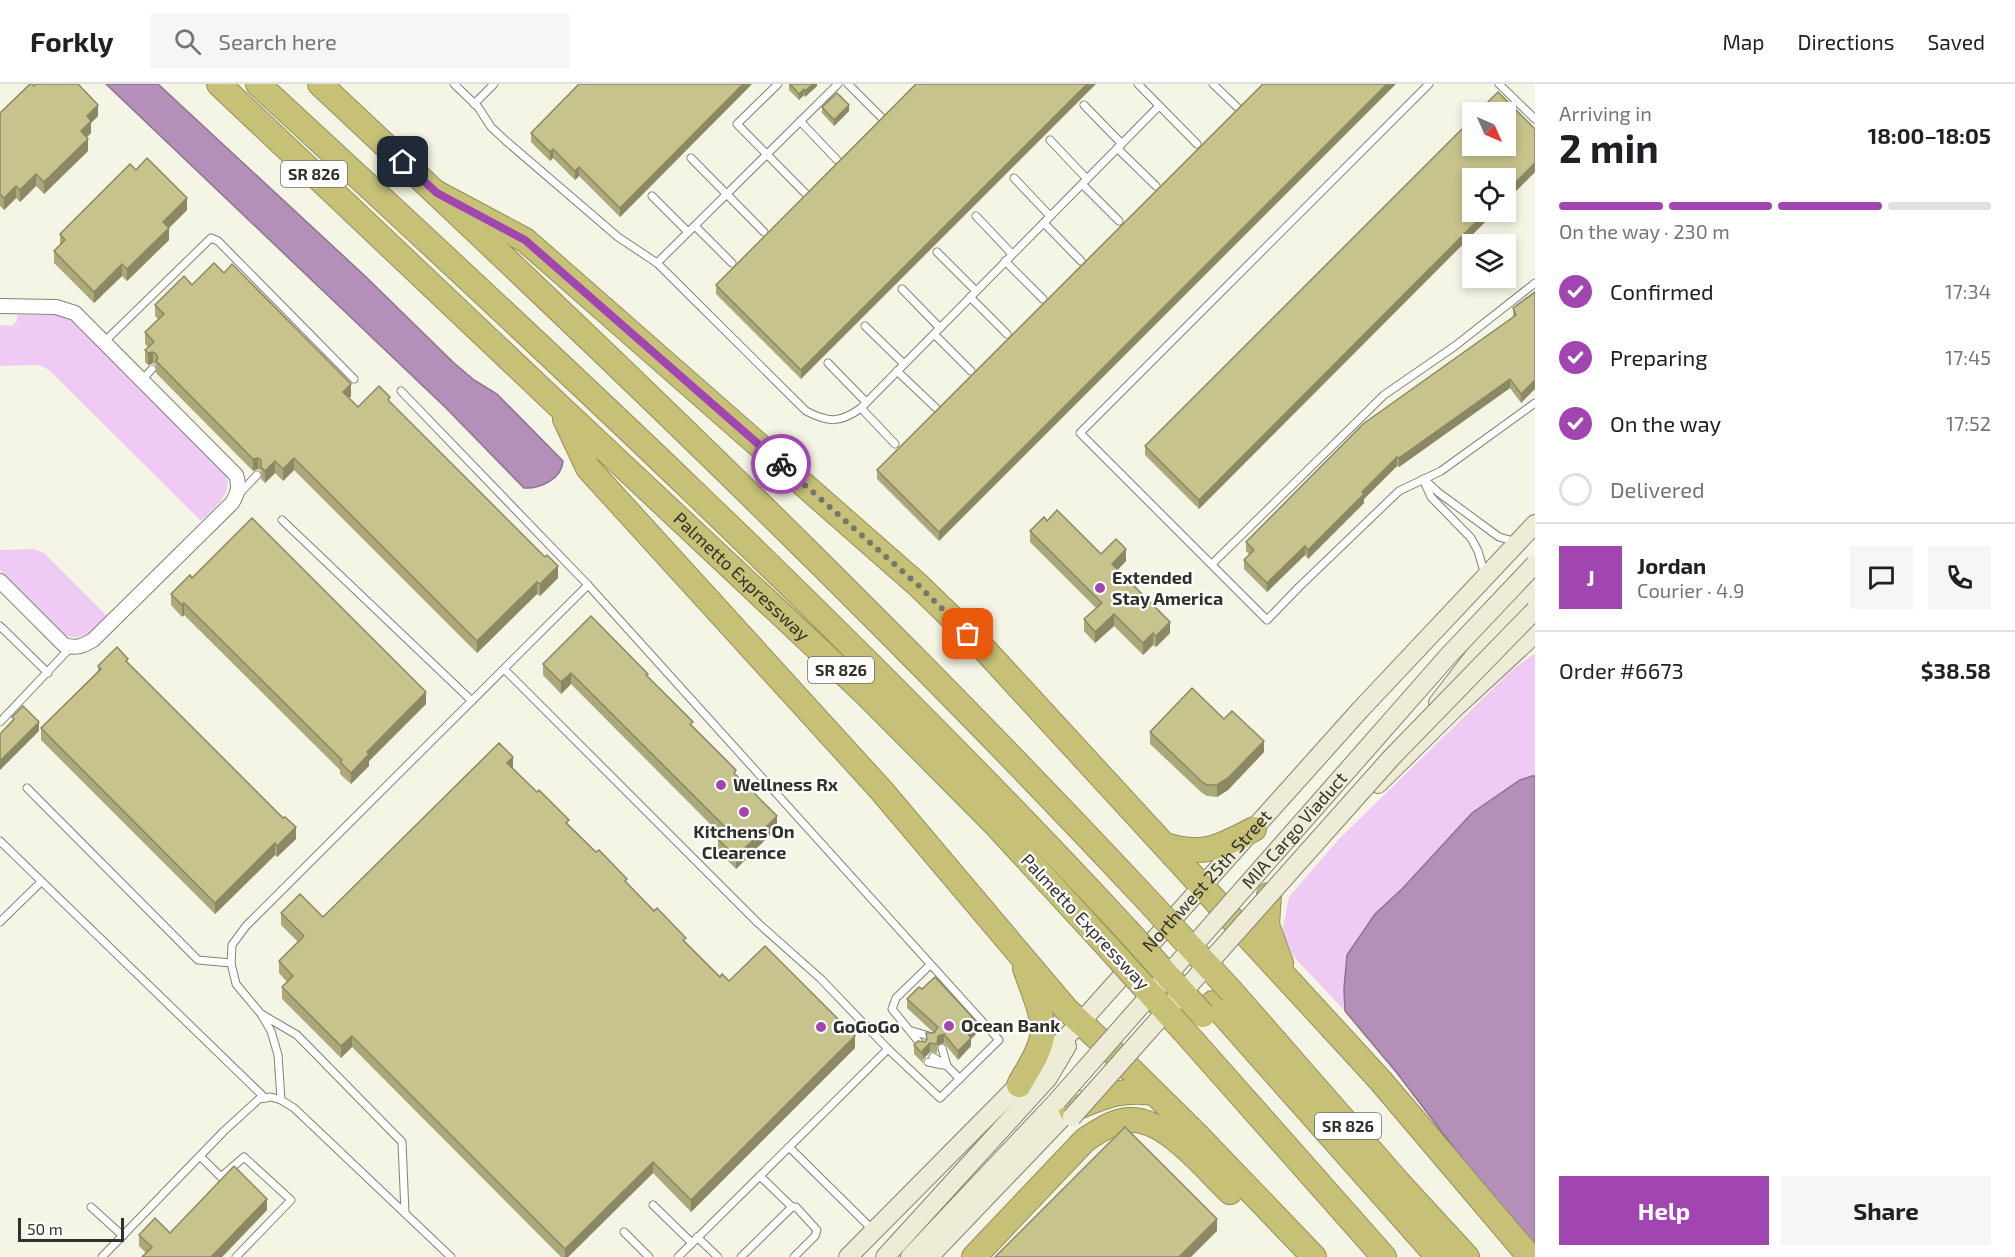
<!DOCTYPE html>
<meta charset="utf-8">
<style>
:root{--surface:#fff;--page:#f6f6f6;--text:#202124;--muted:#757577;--line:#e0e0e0;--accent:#a146b1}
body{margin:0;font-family:"Exo 2",sans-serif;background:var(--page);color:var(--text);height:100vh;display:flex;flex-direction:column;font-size:22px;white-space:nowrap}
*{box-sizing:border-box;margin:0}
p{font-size:20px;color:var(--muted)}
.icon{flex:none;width:33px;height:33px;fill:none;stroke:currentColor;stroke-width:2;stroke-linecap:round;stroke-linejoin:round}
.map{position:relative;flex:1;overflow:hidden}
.sheet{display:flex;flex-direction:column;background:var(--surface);width:480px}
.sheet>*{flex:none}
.needle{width:39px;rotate:135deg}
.controls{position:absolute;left:1462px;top:18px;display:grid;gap:12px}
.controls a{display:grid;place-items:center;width:54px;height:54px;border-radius:0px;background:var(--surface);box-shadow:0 3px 9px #0003;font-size:30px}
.scale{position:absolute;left:18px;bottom:15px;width:106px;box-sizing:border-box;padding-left:6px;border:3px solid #31312b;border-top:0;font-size:16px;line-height:21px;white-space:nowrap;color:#31312b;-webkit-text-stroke:4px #fff;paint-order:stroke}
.pin{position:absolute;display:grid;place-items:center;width:51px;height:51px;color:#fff;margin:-26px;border-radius:12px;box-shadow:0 3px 9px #0006}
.courier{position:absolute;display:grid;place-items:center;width:60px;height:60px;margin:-30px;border:4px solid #a146b1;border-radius:50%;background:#fff;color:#222;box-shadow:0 2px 8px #0007}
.head em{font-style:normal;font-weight:700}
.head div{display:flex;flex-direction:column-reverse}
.head{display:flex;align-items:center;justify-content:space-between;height:102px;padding:0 24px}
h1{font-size:39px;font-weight:700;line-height:45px}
.bar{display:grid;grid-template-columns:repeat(4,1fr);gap:9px 6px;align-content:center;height:72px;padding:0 24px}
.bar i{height:8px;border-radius:4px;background:var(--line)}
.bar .on{background:var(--accent)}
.bar p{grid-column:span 4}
.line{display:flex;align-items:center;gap:15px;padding:0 24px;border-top:2px solid var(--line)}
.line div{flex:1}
.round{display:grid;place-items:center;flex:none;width:63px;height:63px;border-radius:0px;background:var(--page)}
ol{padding:0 24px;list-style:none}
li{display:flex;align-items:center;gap:18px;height:66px}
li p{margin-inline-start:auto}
li .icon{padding:6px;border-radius:50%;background:var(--accent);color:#fff;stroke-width:4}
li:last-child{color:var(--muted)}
li i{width:33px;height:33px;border:3px solid var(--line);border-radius:50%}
.button{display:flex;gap:12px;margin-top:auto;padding:12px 24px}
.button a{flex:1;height:69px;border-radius:0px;background:var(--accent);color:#fff;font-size:24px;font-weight:700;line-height:69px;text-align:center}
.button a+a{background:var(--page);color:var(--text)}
header{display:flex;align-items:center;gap:36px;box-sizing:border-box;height:84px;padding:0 30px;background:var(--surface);border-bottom:2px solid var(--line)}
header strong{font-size:28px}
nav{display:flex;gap:33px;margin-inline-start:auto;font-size:21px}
.search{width:420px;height:54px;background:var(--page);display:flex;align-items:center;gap:15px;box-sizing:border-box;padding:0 21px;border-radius:0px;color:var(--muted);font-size:22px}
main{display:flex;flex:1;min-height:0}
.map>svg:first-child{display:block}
</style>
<header>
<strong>Forkly</strong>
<div class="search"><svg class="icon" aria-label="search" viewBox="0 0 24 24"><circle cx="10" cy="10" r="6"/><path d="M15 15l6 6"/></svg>Search here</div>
<nav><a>Map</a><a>Directions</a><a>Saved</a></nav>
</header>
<main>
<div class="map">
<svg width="1535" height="1173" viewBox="0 0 1535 1173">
<rect width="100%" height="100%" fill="#f5f5e5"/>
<g fill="#efcaf5">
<path d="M17,231H59L69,234L227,392C232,412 213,425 201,437L49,286L39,281L0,282V241L12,242L17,237Z"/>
<path d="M33,465L44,469L107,532C94,545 85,559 65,551L0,486V466Z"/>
<path d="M1535,569V692L1520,696L1472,729L1402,805L1375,830L1347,871L1344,905L1345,927L1294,873L1282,848L1289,813L1338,756L1511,587Z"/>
</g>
<g fill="#b38fb9" stroke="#8c738e" stroke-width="1.5">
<path d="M106,0H158L365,192L454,279L474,296L497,310L563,377C562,395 540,405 524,404L446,324Z"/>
<path d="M1532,692H1535V1161L1476,1093L1397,989L1345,927L1344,905L1347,871L1375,830L1402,805L1472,729L1520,696Z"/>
</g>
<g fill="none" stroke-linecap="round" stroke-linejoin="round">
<g stroke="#828173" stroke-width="9">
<g id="lane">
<path d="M454,0L478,23L491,43L506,57L618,153L657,179L806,327C829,339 840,339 861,324"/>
<path d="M778,0L737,40L805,109"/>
<path d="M848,0L881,33"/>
<path d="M1138,0L1197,60"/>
<path d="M1213,0L1237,23"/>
<path d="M1429,0L1080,349L1267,536L1299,503L1399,407L1441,387L1535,319"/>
<path d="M1499,0L1535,35"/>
<path d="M474,20L494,0"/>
<path d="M1084,21L1122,60"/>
<path d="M800,37L837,76"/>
<path d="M1050,56L1087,95"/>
<path d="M1117,64L1156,102"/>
<path d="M691,74L764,148"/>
<path d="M1014,94L1050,132"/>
<path d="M1082,100L1119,137"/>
<path d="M652,112L688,148"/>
<path d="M976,132L1012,170"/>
<path d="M1044,139L1081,177"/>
<path d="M695,142L732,179"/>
<path d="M937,168L976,207"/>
<path d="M1005,177L1043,215"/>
<path d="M657,179L838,0"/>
<path d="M902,205L940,244"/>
<path d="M970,213L1007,250"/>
<path d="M865,242L904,280"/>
<path d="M934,250L971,287"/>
<path d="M104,258L211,154L218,157L354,295"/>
<path d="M828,279L866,318"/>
<path d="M897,287L936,324"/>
<path d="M142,296L152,285"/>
<path d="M401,307L588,501L999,956L940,1014L888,965L821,895L759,840L504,585"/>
<path d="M895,360L861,324L1159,22"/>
<path d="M1423,395L1431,413L1471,454L1478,467L1485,491"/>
<path d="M1425,396L1439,409L1499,453L1517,458"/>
<path d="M239,410L257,391"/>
<path d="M282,436L472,617"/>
<path d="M1212,480L1384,311L1455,262L1535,199"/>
<path d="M0,542L48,589"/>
<path d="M0,638L71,563"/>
<path d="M27,704L198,876L231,879"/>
<path d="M0,757L265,1014"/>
<path d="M0,838L41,798"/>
<path d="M263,931L297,951L402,1058L405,1129"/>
<path d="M912,947L932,953"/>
<path d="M922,962L892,925L896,914L930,881"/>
<path d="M942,964L947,982"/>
<path d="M933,973L947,982L960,995"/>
<path d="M928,978L943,981"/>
<path d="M281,1016L278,971L271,947L261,930L236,900L231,879L232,861L246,842L588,501"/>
<path d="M789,1063L874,1147"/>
<path d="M200,1072L221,1093L244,1073L291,1116L236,1173"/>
<path d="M760,1092L792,1123"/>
<path d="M653,1121L692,1159"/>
<path d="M91,1123L123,1152"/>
<path d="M624,1148L649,1173"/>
<path d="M697,1153L718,1173"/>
<path d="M102,1173L224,1047L259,1015L271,1013L281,1016L294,1024L451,1173"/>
<path d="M678,1173L888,965"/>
<path d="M741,1173L792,1123H796L817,1146L815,1152L794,1173"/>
</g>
</g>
<g stroke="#828173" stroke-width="16">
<path id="street" d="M0,222L56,223L75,229L236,391C240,402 238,410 232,419L93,556C83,562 76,565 64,561L0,497"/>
</g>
<g stroke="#828173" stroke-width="20">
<g id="secondary">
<path d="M1438,619L1488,554L1535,504"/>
<path d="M1378,700L1455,624L1535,550"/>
<path id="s1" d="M848,1173L1080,939L1360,626L1535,440"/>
<path d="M885,1173L1048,994L1067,962"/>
<path d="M910,1173L1057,1017"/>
<path d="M929,1173L1079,1016"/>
</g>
</g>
<g stroke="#928f5c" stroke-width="26">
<g id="highway">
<path id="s2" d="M219,0L559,322L866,610L994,739L1109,864"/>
<path d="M258,0C555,274 851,549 1126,845"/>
<path d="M320,0C604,266 886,536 1151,820"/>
<path d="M437,109L525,156L918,501L985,566L1380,996L1530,1173"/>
<path d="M565,335L588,384L881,706L1066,925L1119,974L1197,1051L1314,1173"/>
<path d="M1165,761C1203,773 1220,763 1254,745"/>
<path d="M1269,811L1267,841L1281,879"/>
<path d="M1232,908L1398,1098L1467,1173"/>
<path d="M1213,919L1438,1173"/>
<path d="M1184,947L1384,1173"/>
<path d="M1019,1001C1027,986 1039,970 1042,953C1046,934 1031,903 1025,884"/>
<path d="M1071,1026C1103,1013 1119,1004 1154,1009"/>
<path d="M974,1173L1085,1056C1099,1047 1111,1038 1128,1036C1165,1033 1205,1084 1230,1108"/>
</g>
</g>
<use href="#lane" stroke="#fff" stroke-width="7"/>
<use href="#street" stroke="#fff" stroke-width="14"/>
<use href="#secondary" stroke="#eeecd6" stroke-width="18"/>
<use href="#highway" stroke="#c6c176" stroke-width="24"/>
<g stroke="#828173" stroke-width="20" stroke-linecap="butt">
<g id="secondary-bridge">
<path id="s3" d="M1057,1017L1449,571L1535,480"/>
<path d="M1072,1033L1391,674L1535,526"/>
</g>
</g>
<g stroke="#928f5c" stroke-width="26" stroke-linecap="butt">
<g id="highway-bridge">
<path d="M1151,820L1232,908"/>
<path d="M1126,845L1203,931"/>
<path d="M1109,864L1184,947"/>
</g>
</g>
<use href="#secondary-bridge" stroke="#eeecd6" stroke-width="18"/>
<use href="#highway-bridge" stroke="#c6c176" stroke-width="24"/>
</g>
<g fill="#aba879">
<path d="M752,0L620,133L579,92L575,96L553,74L550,77L531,58V49Z"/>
<path d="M789,0H817V2L805,13L804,11L799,16L789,6Z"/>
<path d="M916,0L801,295L716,210V201Z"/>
<path d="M1263,0L939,457L877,395V386Z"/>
<path d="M34,2L98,32L91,39V49L87,53L88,67L44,110L36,102L20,118L16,114L4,126L0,122V29Z"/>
<path d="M1498,8L1535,45V88L1506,117V94H1473V128H1495L1199,425L1145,371V362L1473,34V62H1506V28H1478Z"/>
<path d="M822,23L849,27L834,42L822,29Z"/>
<path d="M136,86L187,126L169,144V156L127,197L122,192L94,219L54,179V167L60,161V150Z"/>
<path d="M192,201L351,312L349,314L358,323L390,318L558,494L540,512L537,510L477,569L294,386L283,397L275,389L265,399L261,395V387L258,385L253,387L156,289V281L153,279L148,281L145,278V266L148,263L145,260V248L158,235L155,232V221Z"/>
<path d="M1535,208L1521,319L1510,304L1399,383L1397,382L1364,415V419L1308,475L1305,471L1267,508L1244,485V476L1250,471L1246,467V458L1513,233V224Z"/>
<path d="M1030,447L1101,470L1126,477L1117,486L1170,549L1156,563L1153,561L1143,571L1114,542L1095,559L1084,547V535L1096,524L1030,458Z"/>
<path d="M192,494L426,620L369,677V682L351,700L340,690V686L184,531L182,533L171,521V510Z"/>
<path d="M128,579L296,755L277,773L275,771L215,830L41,656V644L98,587V582Z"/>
<path d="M543,580L648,593L736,692L777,744L736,785L718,767V755L722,752L571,600L561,610L543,591Z"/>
<path d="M1224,635L1264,668L1228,706L1217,713L1207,712L1202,709L1150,660V648Z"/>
<path d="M513,684L720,893L855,964L691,1128L653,1089L568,1173H561L352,963L341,974L282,915V903L287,898L279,889V877L298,858L281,841V829L323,833Z"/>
<path d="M922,905L978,948L971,955V962L958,976L944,959L938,961L937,969L930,968L923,975V979L914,970V961L925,958L926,956V949H934L907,924V915Z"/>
<path d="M267,1126L222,1173H142L146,1169L139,1162V1151L170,1149Z"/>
</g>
<g fill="#8b8863">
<path d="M743,0H752L620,133V124Z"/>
<path d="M813,0H817V2L805,13V7Z"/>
<path d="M1087,0H1096L801,295V286Z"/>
<path d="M1387,0H1396L939,457V448Z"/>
<path d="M804,5V11L799,16V10Z"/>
<path d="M98,21V32L91,39V49L81,59V47L87,32Z"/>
<path d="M849,21V27L834,42V36Z"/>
<path d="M88,55V67L44,110V98Z"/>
<path d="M553,65V74L550,77V68Z"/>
<path d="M1535,79V88L1506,117V108Z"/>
<path d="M579,83V92L575,96V87Z"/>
<path d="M36,90V102L20,118V106Z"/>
<path d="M16,102V114L4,126V114Z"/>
<path d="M187,114V126L169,144V156L127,197V185L163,138Z"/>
<path d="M1486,128H1495L1199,425V416Z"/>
<path d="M122,180V192L94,219V208Z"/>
<path d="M153,268V279L148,281V269Z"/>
<path d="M1510,295V304L1399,383V374Z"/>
<path d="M1535,296V305L1521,319V310Z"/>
<path d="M351,300V312L343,320V308Z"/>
<path d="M1397,373V382L1364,415V419L1308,475V466L1362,408Z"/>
<path d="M258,374V385L253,387V375Z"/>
<path d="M294,374V386L283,397V385Z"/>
<path d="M275,377V389L265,399V387Z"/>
<path d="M1305,462V471L1267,508V499Z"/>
<path d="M1126,465V477L1112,492V480Z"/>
<path d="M558,482V494L540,512V500Z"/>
<path d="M537,498V510L477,569V557Z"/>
<path d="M184,519V531L182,533V521Z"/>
<path d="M1114,530V542L1095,559V548Z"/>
<path d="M1170,538V549L1156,563V552Z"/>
<path d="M1153,549V561L1143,571V559Z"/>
<path d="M571,589V600L561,610V598Z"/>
<path d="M426,608V620L369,677V682L351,700V689L367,668Z"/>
<path d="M39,638V647L0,686V677Z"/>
<path d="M1264,657V668L1228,706L1217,713V701Z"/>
<path d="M513,673V685L507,679Z"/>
<path d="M777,732V744L736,785V773Z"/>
<path d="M296,743V755L277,773V762Z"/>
<path d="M275,759V771L215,830V819Z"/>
<path d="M978,939V948L971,955V962L958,976V967L968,950Z"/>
<path d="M944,950V959L938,961V952Z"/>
<path d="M352,952V963L341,974V962Z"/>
<path d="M855,952V964L691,1128V1116Z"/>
<path d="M930,959V968L923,975V979V966Z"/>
<path d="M653,1078V1089L568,1173H565V1165Z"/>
<path d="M267,1115V1126L222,1173H211Z"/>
<path d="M1217,1135V1147L1191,1173H1179Z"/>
</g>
<g fill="#c7c38d" stroke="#8b8863" stroke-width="1.5">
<path d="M30,0H32L34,2L36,0H78L98,21L87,32L91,37L81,47L88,55L44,98L36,90L20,106L16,102L4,114L0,110V29Z"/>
<path d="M579,0H743L620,124L579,83L575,87L553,65L550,68L531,49Z"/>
<path d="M790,0H813L805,7L804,5L799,10Z"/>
<path d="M916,0H1087L801,286L716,201Z"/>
<path d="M1263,0H1387L939,448L877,386Z"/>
<path d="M1498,8L1535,45V79L1506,108V94H1473V128H1486L1199,416L1145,362L1473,34V62H1506V28H1478Z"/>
<path d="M837,9L849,21L834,36L822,23Z"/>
<path d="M147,74L187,114L163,138L169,144L127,185L122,180L94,208L54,167L65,156L60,150L130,80L136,86Z"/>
<path d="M214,179L224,189L232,180L351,300L343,308L358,323L379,302L390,313L388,316L545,473L547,471L558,482L540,500L537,498L477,557L294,374L283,385L275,377L265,387L261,383V376L258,374L253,375L156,277L158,274L156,270L153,268L148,269L145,266L154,258L145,248L164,230L155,221L184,192L192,201Z"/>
<path d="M1535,208V296L1521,310L1510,295L1399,374L1397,373L1362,408L1364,410L1308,466L1305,462L1267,499L1244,476L1254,466L1246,458L1363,340L1516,231L1513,224Z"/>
<path d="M1057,426L1101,470L1116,455L1126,465L1112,480L1170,538L1156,552L1153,549L1143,559L1114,530L1095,548L1084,535L1102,519L1030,447L1044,433L1047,437Z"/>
<path d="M252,434L426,608L367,668L369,670L351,689L340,678L342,676L184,519L182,521L171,510L190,491L192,494Z"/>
<path d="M591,532L648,590L646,591L693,638L690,640L736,686L734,689L777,732L736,773L718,755L728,746L571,589L561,598L543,580Z"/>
<path d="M117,563L128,575L126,577L283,734L285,733L296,743L277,762L275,759L215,819L41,644L101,585L98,582Z"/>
<path d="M1192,604L1224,635L1232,627L1264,657L1228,694L1217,701H1207L1202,698L1150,648Z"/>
<path d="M23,622L39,638L0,677V650L14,635L12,633Z"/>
<path d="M499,659L513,673L507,679L537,708L539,706L569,736L566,739L596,768L599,766L627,795L625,797L654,827L657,824L686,854L683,856L720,893L722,890L729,897L765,862L855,952L691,1116L653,1078L565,1165L352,952L341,962L282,903L293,892L279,877L304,852L281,829L300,810L323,833Z"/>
<path d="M935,893L978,939L968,950L971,954L958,967L944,950L938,952L937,960L930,959L923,966V970L914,961L918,957L925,958L927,955L926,949H934L938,943L907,915L919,903L922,905Z"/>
<path d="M1125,1043L1217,1135L1179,1173H995Z"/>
<path d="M234,1082L267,1115L211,1173H142L152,1163L139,1151L155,1134L170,1149Z"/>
</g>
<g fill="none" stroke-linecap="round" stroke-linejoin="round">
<path stroke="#76766c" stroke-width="6" stroke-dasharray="0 10.8" d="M781,380L918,501L968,550"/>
<path stroke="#a146b1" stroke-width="8" d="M403,78L437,109L525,156L781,380"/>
</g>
<g fill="#a146b1" stroke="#fff" stroke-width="2">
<circle cx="1100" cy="504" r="6"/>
<circle cx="721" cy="701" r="6"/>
<circle cx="744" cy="728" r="6"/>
<circle cx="949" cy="942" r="6"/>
<circle cx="821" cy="943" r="6"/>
</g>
<g text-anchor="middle" stroke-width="4.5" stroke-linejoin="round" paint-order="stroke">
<g fill="#fff" stroke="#6f6f6b" stroke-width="1.5">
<rect x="281" y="77" width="66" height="26" rx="4.5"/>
<rect x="808" y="573" width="66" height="26" rx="4.5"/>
<rect x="1315" y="1029" width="66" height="26" rx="4.5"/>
</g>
<g font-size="16" font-weight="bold" fill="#31312b">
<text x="314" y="96">SR 826</text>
<text x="841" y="592">SR 826</text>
<text x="1348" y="1048">SR 826</text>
</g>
<g font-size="18" fill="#31312b" stroke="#fff">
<text dy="6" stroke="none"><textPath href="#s2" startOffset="718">Palmetto Expressway</textPath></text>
<text dy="6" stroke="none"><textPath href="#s3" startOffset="360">MIA Cargo Viaduct</textPath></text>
<text dy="6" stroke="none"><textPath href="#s1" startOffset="520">Northwest 25th Street</textPath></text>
<text transform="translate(1085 838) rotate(47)" y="6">Palmetto Expressway</text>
</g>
<g font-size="18" font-weight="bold" fill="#31312b" stroke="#fff" text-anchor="start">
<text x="1112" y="500">Extended<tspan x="1112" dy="21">Stay America</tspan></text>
<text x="733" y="707">Wellness Rx</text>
<text x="744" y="754" text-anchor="middle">Kitchens On<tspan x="744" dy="21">Clearence</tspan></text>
<text x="961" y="948">Ocean Bank</text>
<text x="833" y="949">GoGoGo</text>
</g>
</g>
</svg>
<div class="controls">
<a><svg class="needle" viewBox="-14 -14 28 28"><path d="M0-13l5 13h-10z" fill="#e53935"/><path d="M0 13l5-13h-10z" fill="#757577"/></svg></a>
<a><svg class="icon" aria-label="locate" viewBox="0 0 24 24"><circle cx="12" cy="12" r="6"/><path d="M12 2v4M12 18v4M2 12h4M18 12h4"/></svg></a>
<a><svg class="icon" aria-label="layers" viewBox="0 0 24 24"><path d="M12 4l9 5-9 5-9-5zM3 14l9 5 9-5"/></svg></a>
</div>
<div class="scale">50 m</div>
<div class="pin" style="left:968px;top:550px;background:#ea580c"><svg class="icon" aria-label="bag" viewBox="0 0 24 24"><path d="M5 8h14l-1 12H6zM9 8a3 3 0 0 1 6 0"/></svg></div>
<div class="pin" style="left:403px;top:78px;background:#1f2937"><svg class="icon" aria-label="home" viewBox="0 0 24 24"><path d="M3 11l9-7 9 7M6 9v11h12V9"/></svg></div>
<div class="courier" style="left:781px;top:380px"><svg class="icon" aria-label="bike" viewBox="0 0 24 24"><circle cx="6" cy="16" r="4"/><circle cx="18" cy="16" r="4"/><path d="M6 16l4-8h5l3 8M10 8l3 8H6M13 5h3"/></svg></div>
</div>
<section class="sheet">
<div class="head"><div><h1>2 min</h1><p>Arriving in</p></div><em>18:00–18:05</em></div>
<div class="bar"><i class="on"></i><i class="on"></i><i class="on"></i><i></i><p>On the way · 230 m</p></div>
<ol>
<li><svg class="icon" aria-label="check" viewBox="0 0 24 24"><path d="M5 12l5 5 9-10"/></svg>Confirmed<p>17:34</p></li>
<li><svg class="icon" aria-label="check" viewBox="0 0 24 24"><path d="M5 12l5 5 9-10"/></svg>Preparing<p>17:45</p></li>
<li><svg class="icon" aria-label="check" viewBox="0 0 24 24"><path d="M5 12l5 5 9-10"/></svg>On the way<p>17:52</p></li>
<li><i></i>Delivered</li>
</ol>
<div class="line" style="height:108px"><b class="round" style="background:var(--accent);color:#fff">J</b><div><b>Jordan</b><p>Courier · 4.9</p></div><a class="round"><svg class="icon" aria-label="chat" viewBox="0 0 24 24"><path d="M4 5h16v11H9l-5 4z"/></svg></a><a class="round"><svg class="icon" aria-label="phone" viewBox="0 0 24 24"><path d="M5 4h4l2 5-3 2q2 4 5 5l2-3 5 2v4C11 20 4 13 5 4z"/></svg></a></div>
<div class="line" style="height:78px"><div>Order #6673</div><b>$38.58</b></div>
<div class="button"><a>Help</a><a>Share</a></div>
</section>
</main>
